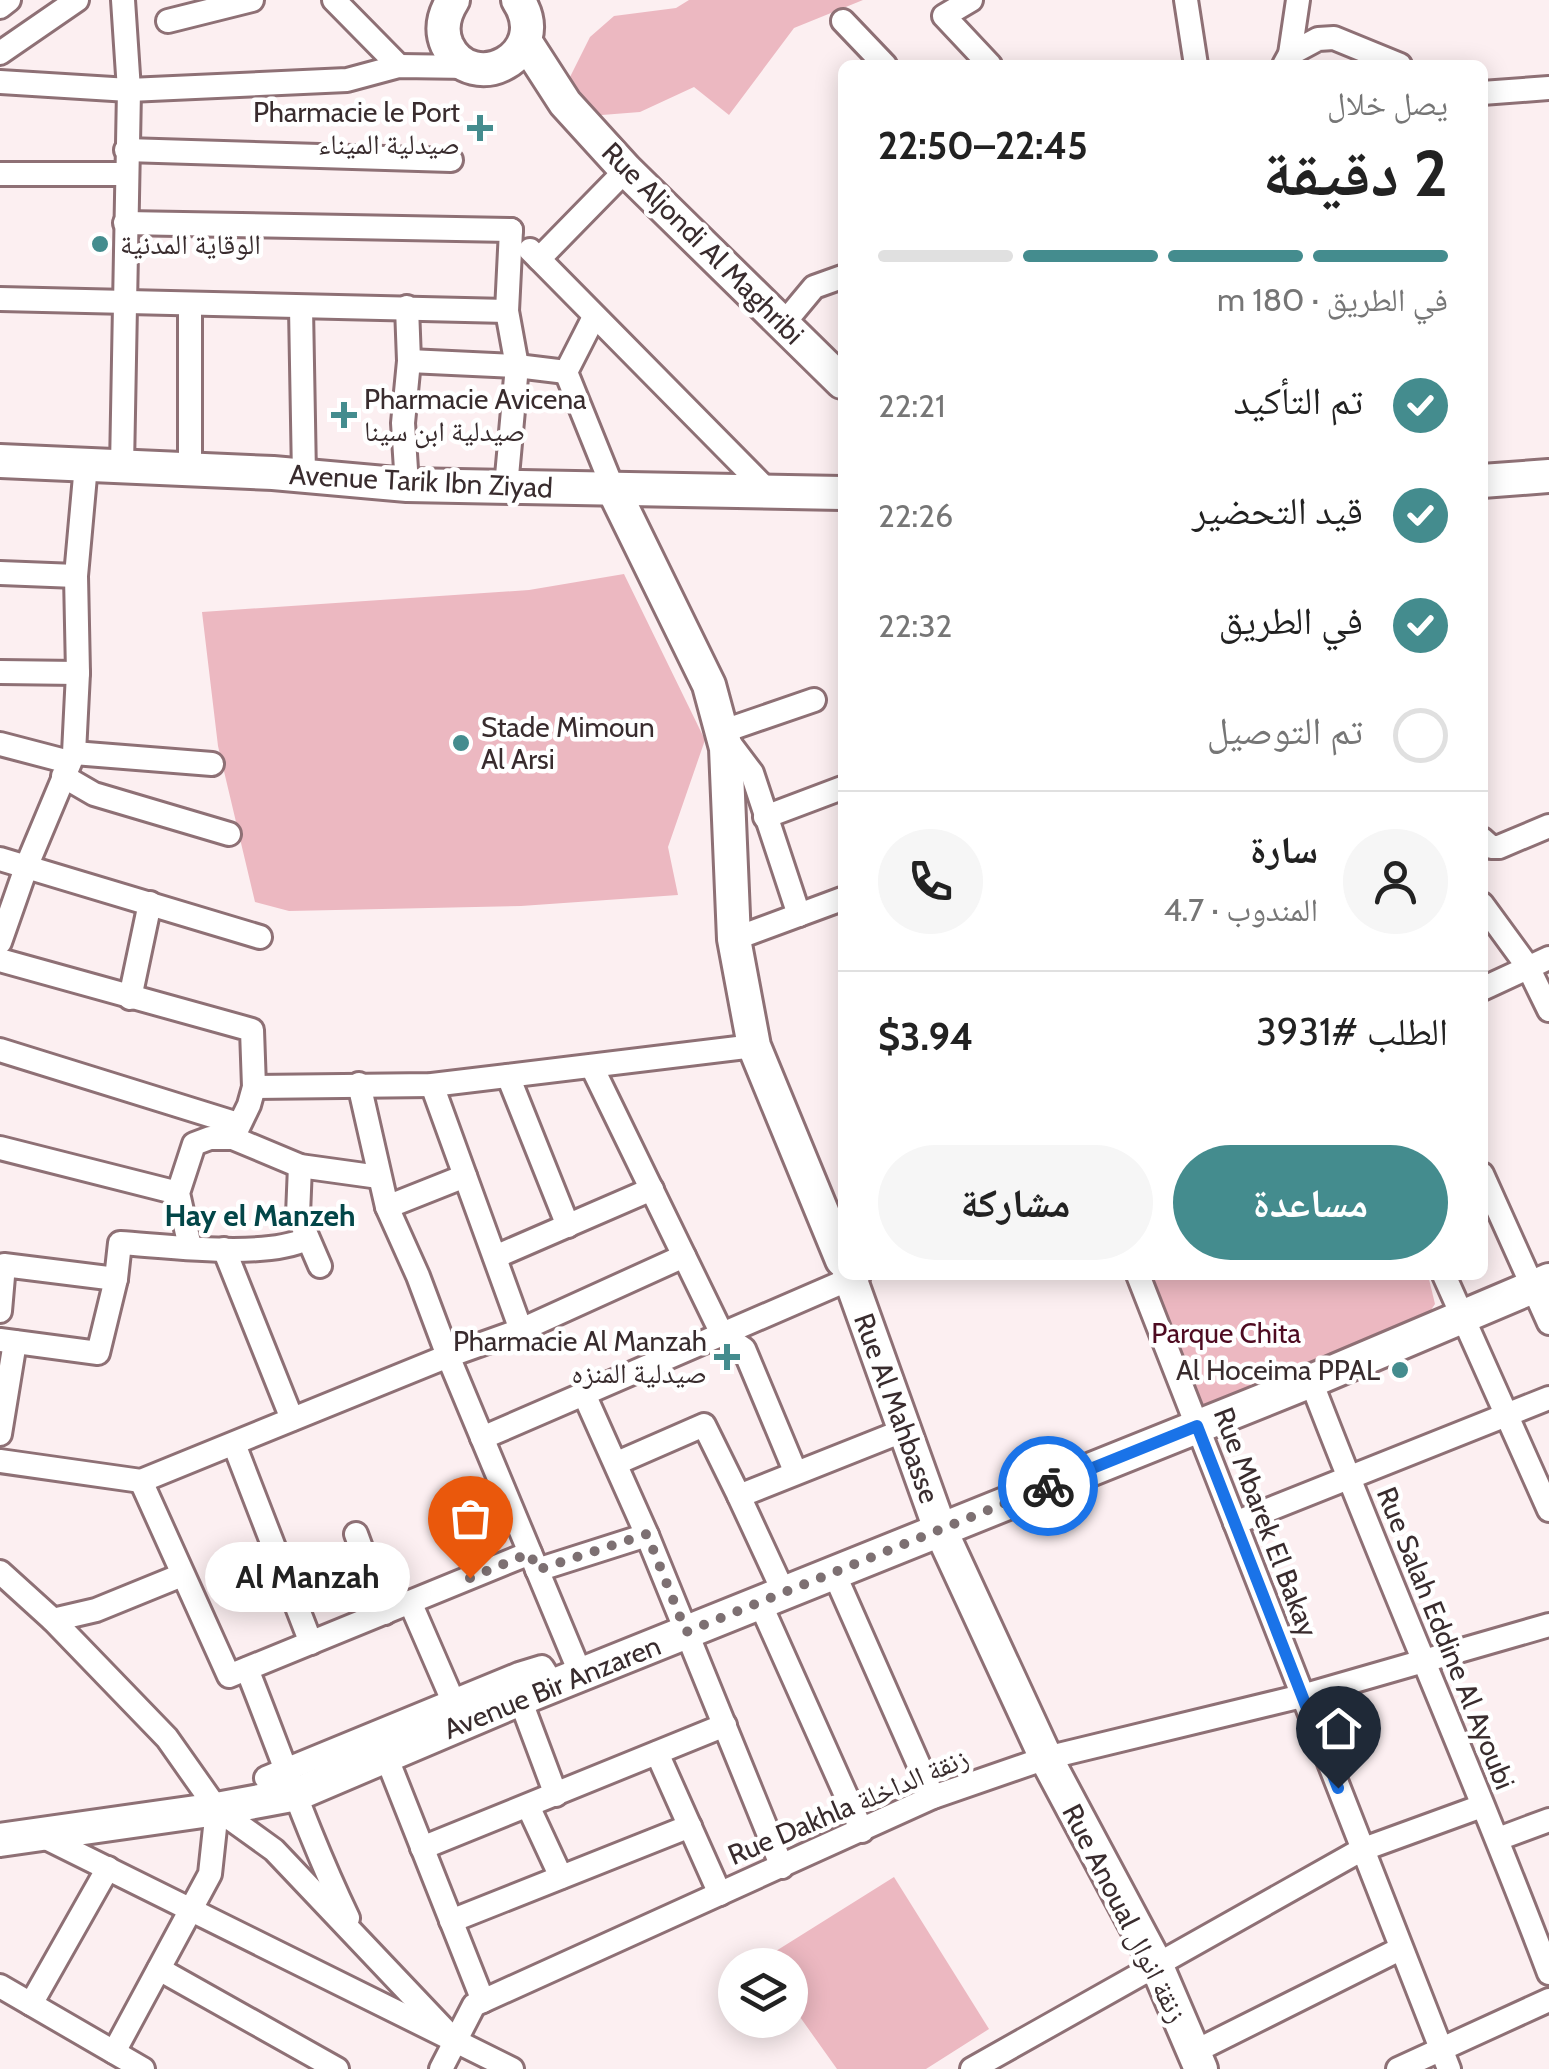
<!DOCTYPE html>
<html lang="ar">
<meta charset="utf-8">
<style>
:root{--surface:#fff;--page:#f6f6f6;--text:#222;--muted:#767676;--line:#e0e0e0;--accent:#448c8e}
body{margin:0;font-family:Cabin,"Noto Naskh Arabic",sans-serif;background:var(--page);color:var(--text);direction:rtl;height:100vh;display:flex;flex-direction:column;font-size:38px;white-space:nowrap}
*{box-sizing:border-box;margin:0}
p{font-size:32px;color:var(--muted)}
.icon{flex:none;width:55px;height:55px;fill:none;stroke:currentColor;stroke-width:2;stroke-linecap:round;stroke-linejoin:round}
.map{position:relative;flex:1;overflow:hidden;direction:ltr}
.details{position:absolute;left:838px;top:60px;width:650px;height:1220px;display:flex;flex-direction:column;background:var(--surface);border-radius:15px;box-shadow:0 5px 25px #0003;direction:rtl}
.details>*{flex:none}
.controls{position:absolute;left:718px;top:1948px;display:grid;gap:20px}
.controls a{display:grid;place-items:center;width:90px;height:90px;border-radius:50%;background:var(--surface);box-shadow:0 5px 25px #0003;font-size:50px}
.pin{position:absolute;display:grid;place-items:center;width:85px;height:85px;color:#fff;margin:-102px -42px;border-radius:50% 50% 50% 0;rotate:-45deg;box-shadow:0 0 10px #0007}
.pin .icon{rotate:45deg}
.courier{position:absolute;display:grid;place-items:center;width:100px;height:100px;margin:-50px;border:8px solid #1a73e8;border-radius:50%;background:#fff;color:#222;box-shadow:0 2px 12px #0007}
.bubble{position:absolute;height:70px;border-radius:35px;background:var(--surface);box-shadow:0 5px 25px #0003;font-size:32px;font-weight:700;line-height:70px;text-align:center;direction:rtl}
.summary em{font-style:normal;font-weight:700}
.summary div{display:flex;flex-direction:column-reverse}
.summary{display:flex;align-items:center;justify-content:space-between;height:170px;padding:0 40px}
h1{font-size:65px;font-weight:700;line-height:75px}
.bar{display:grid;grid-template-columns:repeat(4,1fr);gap:15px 10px;align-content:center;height:120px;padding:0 40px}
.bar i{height:12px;border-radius:8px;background:var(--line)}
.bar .selected{background:var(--accent)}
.bar p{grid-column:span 4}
.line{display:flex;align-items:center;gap:25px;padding:0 40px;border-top:2px solid var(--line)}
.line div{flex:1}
.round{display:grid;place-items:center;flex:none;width:105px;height:105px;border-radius:52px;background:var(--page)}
ol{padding:0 40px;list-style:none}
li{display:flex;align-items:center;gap:30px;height:110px}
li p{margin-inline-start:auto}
li .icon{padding:10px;border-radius:50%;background:var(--accent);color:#fff;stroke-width:4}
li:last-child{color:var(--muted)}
li i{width:55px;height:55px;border:5px solid var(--line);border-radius:50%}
.button{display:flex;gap:20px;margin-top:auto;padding:20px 40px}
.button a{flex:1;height:115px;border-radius:60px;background:var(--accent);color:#fff;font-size:40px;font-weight:700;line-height:115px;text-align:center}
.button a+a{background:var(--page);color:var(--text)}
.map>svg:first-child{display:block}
</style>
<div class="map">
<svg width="1549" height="2069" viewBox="0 0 1549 2069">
<rect width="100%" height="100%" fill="#fceff1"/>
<g fill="#ecb8c1">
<path d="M689,0H863L794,28L729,115L694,87L640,112L589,116L565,87L590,37L614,16L676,8Z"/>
<path d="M624,574L705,740L668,847L678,895L521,906L289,911L255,902L218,746L202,612L529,590Z"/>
<path d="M1140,1275H1428L1435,1304L1427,1316L1202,1407Z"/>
<path d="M894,1877L989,2029L926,2069H837L790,2003V1965H763L760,1961Z"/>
</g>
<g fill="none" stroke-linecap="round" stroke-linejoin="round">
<g stroke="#8e7075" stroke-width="28">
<g id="street">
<path d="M334,0L399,66"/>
<path d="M971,0L944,16L990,65"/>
<path d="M1186,0L1196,65"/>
<path d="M0,7L9,0"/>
<path d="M168,21L252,0"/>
<path d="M843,21L885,65"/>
<path d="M0,53L77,0"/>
<path d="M1290,54L1318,39L1334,38L1400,65"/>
<path d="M1284,65L1290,54L1298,0"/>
<path d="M0,82L129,90L347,80L399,66L470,67"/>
<path d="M1482,93L1549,88"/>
<path d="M126,150L451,160"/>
<path d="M0,174H126"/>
<path d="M125,223L511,230"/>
<path d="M530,250L539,259L626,170"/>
<path d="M539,259L766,489"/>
<path d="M0,299L507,311"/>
<path d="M407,307L409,361L403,423L407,485"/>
<path d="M301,308L304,476"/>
<path d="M594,317L566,372L614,491"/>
<path d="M784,323L814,287L842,277"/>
<path d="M409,361L517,366L566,372"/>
<path d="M122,467L129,90L123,0"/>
<path d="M190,470V305"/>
<path d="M506,487L517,366L507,311L511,230"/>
<path d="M0,573L76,576"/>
<path d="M0,672L78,673"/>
<path d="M0,744L69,762"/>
<path d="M74,753L212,764"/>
<path d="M63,776L94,794L229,834"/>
<path d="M765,817L842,788"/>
<path d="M1482,839L1491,847H1499L1549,826"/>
<path d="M0,859L260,937"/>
<path d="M1482,904L1528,967L1549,1010"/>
<path d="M799,915L752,773L721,732L814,700"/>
<path d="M734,939L842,899"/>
<path d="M0,942L27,865L74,753L78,673L76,576L86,465"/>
<path d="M0,960L252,1030L254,1087L249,1105L233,1138H210L194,1144L178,1193L190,1247"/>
<path d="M1482,989L1549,958"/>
<path d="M130,998L150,903"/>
<path d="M0,1050L238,1124"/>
<path d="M592,1067L722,1334L744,1349L795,1471"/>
<path d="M508,1076L568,1226"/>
<path d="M359,1084L387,1207L418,1276L448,1356L581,1675"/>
<path d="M432,1085L521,1330"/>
<path d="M254,1087L432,1085L754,1046"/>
<path d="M233,1138L300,1166L379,1177"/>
<path d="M0,1148L178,1193"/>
<path d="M300,1166L298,1215L320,1266"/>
<path d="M1482,1174L1549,1323"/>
<path d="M387,1207L465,1176"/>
<path d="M224,1249L292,1419"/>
<path d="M495,1257L652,1189"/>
<path d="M1138,1275L1449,2069"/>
<path d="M1444,1275L1549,1510"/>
<path d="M0,1311L4,1265L116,1279"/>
<path d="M0,1340L98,1353L116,1279L120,1243C168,1246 264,1259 306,1239"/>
<path d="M1311,1381C1387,1580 1474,1774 1549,1973"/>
<path d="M584,1394L647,1535L782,1867"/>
<path d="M0,1434L15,1342"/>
<path d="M482,1438L859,1275"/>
<path d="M234,1444L311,1643"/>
<path d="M0,1461L141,1481L448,1356L521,1330L684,1256"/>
<path d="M617,1463L704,1425L739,1496L905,1430"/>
<path d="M141,1481L229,1676L530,1553"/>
<path d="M739,1496L784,1593"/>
<path d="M1235,1523L1549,1398"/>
<path d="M356,1534L385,1613"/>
<path d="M537,1570L647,1535"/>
<path d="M0,1572L53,1620L167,1738L217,1809L274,1850L456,2042"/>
<path d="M834,1573L933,1797"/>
<path d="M410,1602L453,1701"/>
<path d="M760,1603L862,1831"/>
<path d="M53,1620L96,1610L182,1575"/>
<path d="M247,1669C280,1752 309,1837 348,1918"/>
<path d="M520,1699L556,1795"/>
<path d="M657,1753L720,1894"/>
<path d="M386,1756L483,2001"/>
<path d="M266,1778L519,1674L542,1667L554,1686"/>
<path d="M528,1806L561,1877"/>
<path d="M42,1836L512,2069"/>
<path d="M1498,1839L1549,1820"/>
<path d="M422,1848L725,1725"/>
<path d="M451,1921L690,1826"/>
<path d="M159,1969L337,2069"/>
<path d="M0,1986L143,2069"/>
<path d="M31,2004L108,1868"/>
<path d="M114,2052L210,1874L217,1809"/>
<path d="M1194,2052L1400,1949"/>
<path d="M441,2069L474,2005L933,1797L1046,1758L1302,1696L1549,1625"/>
<path d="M972,2069L1361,1850L1482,1806"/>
<path d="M1398,2069L1549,2000"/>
</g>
</g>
<g stroke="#8e7075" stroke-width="38">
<g id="secondary">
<path d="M453,0C444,14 440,29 447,45C472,98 554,55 518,0"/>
<path d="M525,41L565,103L626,170L842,382"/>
<path d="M0,461L273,473L407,485L842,493"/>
<path d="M1482,481L1549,476"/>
<path d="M614,491L709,685L726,748L734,939L754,1046L842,1260"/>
<path d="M849,1275L940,1529L1046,1758L1156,1964L1201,2069"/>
<path d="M0,1840L217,1809L297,1794L520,1699L1311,1381L1549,1280"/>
</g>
</g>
<use href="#street" stroke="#fff" stroke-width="22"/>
<use href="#secondary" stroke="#fff" stroke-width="32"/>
</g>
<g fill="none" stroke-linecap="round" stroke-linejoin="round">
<path stroke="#7d7072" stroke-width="10" stroke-dasharray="0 18" d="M470,1578L530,1553L537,1570L647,1534L686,1632L1048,1486"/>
<path stroke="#1a73e8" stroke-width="12" d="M1048,1486L1197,1426L1338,1788"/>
</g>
<g fill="#448c8e" stroke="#fff" stroke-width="4">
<path d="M475 113h10v10h10v10h-10v10h-10v-10h-10v-10h10z"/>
<circle cx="100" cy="244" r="10"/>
<path d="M339 400h10v10h10v10h-10v10h-10v-10h-10v-10h10z"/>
<circle cx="461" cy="743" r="10"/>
<path d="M722 1342h10v10h10v10h-10v10h-10v-10h-10v-10h10z"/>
<circle cx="1400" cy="1370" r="10"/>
</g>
<g text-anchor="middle" stroke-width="9" stroke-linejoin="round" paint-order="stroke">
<g font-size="28" fill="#392c2e" stroke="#fff" text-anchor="end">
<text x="460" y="122">Pharmacie le Port<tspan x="460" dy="32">صيدلية الميناء</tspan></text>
<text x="120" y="254" text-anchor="start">الوقاية المدنية</text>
<text x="364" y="409" text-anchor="start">Pharmacie Avicena<tspan x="364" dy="32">صيدلية ابن سينا</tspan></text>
<text x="481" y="737" text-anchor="start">Stade Mimoun<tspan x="481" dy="32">Al Arsi</tspan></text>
<text x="707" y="1351">Pharmacie Al Manzah<tspan x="707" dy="32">صيدلية المنزه</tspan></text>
<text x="1380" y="1380">Al Hoceima PPAL</text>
</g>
<g font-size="28" fill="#392c2e" stroke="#fff">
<text transform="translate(703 243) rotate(45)" y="10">Rue Aljondi Al Maghribi</text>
<text transform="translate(421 481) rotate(3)" y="10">Avenue Tarik Ibn Ziyad</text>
<text transform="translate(897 1408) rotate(70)" y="10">Rue Al Mahbasse</text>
<text transform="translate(1266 1522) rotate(69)" y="10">Rue Mbarek El Bakay</text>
<text transform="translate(1446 1638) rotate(68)" y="10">Rue Salah Eddine Al Ayoubi</text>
<text transform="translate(552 1687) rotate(-22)" y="10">Avenue Bir Anzaren</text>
<text transform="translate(848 1806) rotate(-23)" y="10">Rue Dakhla زنقة الداخلة</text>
<text transform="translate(1125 1913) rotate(63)" y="10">Rue Anoual زنقة انوال</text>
</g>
<g font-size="28" fill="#4e0b21" stroke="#fff">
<text x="1226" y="1343">Parque Chita</text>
</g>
<g font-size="30" font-weight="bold" fill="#024648" stroke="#fff">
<text x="260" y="1226">Hay el Manzeh</text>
</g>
</g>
</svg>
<div class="controls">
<a><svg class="icon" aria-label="layers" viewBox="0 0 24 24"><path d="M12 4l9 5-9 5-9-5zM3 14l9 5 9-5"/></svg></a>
</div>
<div class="pin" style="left:470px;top:1578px;background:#ea580c"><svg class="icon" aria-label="bag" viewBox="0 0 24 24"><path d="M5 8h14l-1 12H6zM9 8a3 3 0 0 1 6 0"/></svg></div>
<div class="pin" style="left:1338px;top:1788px;background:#1f2937"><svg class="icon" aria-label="home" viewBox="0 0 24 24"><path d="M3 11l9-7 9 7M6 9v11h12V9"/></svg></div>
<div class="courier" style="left:1048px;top:1486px"><svg class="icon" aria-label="bike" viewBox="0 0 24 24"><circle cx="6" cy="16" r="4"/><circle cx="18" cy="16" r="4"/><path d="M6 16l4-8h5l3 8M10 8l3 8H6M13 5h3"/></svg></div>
<div class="bubble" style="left:205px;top:1542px;width:205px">Al Manzah</div>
<section class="details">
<div class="summary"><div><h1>2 دقيقة</h1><p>يصل خلال</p></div><em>22:45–22:50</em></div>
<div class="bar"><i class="selected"></i><i class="selected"></i><i class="selected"></i><i></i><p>في الطريق · 180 m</p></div>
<ol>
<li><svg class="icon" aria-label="check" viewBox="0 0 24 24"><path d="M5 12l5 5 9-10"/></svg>تم التأكيد<p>22:21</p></li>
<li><svg class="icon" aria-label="check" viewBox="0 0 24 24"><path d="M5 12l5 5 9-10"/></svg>قيد التحضير<p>22:26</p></li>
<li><svg class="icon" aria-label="check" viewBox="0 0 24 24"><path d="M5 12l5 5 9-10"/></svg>في الطريق<p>22:32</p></li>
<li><i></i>تم التوصيل</li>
</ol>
<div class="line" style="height:180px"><a class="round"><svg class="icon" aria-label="person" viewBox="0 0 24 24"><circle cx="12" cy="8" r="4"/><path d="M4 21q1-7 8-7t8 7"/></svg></a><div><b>سارة</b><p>المندوب · 4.7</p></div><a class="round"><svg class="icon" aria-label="phone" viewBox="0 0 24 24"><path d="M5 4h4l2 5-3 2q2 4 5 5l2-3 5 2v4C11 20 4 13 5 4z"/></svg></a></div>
<div class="line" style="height:130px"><div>الطلب #3931</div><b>$3.94</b></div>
<div class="button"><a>مساعدة</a><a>مشاركة</a></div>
</section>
</div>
